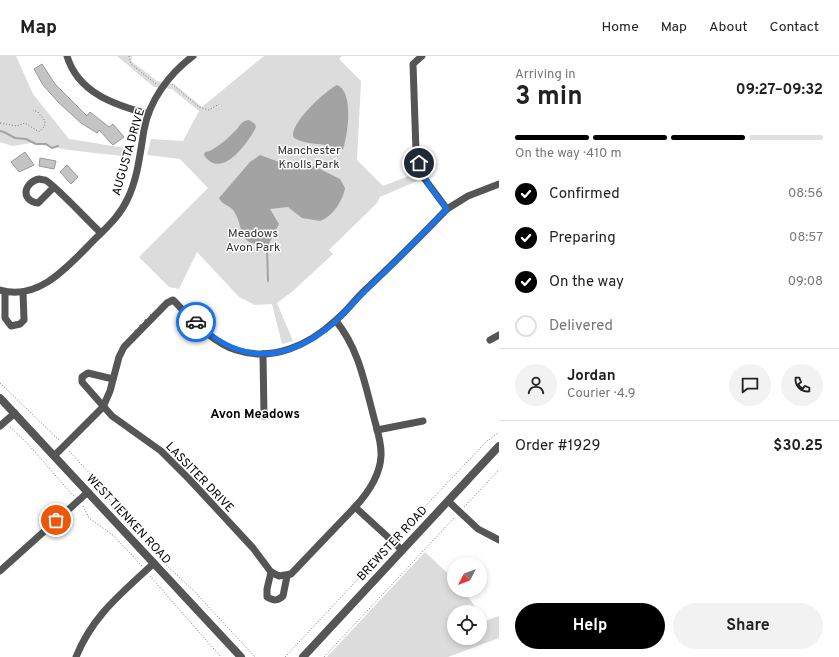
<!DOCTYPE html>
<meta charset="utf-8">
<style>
:root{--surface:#fff;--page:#f2f2f2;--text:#222;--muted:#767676;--line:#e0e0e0;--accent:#000}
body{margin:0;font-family:Overpass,sans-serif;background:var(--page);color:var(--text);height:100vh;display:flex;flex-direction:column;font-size:15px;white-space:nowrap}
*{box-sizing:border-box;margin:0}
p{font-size:13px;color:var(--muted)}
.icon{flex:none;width:22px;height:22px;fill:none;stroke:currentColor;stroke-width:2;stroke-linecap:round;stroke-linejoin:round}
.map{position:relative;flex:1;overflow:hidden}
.drawer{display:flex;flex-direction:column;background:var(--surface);width:340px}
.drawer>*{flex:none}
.needle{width:26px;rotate:229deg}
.controls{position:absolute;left:447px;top:501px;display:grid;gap:8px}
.controls a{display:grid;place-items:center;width:40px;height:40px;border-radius:50%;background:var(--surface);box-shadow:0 2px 6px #0003;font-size:20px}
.pin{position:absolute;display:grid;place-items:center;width:34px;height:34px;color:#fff;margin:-17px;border:2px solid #fff;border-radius:50%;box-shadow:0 1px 4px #0007}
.courier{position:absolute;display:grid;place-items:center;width:40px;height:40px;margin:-20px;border:3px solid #1a73e8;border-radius:50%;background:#fff;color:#222;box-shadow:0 1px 5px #0007}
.overview em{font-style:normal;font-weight:700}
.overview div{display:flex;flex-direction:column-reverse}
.overview{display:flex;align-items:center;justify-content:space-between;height:68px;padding:0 16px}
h1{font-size:26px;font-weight:700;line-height:30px}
.bar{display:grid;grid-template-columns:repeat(4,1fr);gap:6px 4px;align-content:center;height:48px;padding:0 16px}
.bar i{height:5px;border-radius:3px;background:var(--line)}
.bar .selected{background:var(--accent)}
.bar p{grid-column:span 4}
.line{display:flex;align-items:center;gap:10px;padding:0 16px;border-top:1px solid var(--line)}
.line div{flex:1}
.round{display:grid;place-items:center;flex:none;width:42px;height:42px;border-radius:21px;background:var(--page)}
ol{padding:0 16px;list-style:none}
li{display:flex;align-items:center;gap:12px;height:44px}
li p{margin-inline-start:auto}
li .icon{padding:4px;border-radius:50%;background:var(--accent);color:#fff;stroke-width:4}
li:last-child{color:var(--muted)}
li i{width:22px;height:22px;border:2px solid var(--line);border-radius:50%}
.button{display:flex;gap:8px;margin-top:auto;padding:8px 16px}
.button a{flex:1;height:46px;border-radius:24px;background:var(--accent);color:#fff;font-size:16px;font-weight:700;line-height:46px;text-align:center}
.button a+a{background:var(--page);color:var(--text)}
header{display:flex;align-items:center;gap:24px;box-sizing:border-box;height:56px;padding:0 20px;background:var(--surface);border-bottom:1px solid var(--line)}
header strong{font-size:19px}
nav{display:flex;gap:22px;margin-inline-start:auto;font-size:14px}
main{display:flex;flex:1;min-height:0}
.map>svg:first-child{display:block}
</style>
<header>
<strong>Map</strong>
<nav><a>Home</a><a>Map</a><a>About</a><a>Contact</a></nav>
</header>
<main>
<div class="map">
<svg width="499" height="601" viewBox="0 0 499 601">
<rect width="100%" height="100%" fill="#fff"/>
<g fill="#dcdcdc">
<path d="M0,0H16L33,38L69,83L132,93L131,101L69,94L31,87L12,90L0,86Z"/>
<path d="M117,0H132L131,5L157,25L175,29L202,51L264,0H342L339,3L361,25L357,104L383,130L414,118L417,125L380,141L377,147L329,194L333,198L293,235L277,247L293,285L282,288L272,248L255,249L239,241L197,196L179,233L169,231L139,201L208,132L180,103L147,99L151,83L183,85L199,55L172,33L154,31Z"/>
<path d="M425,496L454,523V534H463L479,556H454V582H480V558L485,565L499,560V582L448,601H327Z"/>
</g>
<g fill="#a3a3a3">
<path d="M337,29C354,35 348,80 343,93L341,94C326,86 308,90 294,82C287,70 326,34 337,29Z"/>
<path d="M249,64L255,68L256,71C248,87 221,125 204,99L205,96C214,95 227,83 234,76C240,71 240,65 249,64Z"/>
<path d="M260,99L279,106L314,110L340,123L345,132C343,145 332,161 320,165L302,162L288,151L270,153L279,168L267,192L263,187C238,192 244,169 233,154C229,149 222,149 219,142L250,106Z"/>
</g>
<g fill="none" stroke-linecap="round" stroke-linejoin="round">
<g stroke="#a3a3a3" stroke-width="2">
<path d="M0,75L4,76L15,82L26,83L36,88H46L52,92L58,90"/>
<path d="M267,192L268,225"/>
</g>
</g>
<g fill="#c4c4c4" stroke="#999">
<path d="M42,8L55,28L87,60L90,56L109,71L113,68L124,81L113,89L99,74L97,77L81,67L58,46L43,29L34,13Z"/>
<path d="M25,96L34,109L19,116L11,106Z"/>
<path d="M40,102L56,105L54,113L39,110Z"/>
<path d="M67,109L78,121L71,128L60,116Z"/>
</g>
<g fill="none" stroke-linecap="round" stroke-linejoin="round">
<g stroke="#777" stroke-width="1" stroke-dasharray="1 2" stroke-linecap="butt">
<path d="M129,0L131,8L156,28"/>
<path d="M172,28L199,51L209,54L219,48"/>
<path d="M0,67L17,70L25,67L39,76L44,71L45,65L38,56L33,54"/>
<path d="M0,327L60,385"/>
<path d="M10,371C34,392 52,417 74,440"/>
<path d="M69,395L105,434L115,455"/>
<path d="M83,450L89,462L114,480L142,510"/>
<path d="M464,451L499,414"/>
<path d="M396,481L487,385L499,376"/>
<path d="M164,507L193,534L255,601"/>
<path d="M150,520L221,601"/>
<path d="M285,601L388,491"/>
<path d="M324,601L455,461"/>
</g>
<g stroke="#555" stroke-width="7">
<path d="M67,0C78,37 115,49 148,58"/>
<path d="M422,0L413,8L416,95L424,122L447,153"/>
<path d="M54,131L38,147C19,144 25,126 39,123C39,123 44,124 45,124C53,127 91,168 101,177"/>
<path d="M0,234C39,246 69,209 94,184C107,171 120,160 128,142C138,121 140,97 144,74C149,45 169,18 193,0"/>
<path d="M5,236V262L11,270L20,268L24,264L23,236"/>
<path d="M336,265C358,292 364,324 373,358C376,371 382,386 381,400C380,419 368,437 355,451L402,494"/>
<path d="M490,284L499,279"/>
<path d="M263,298L264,360"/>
<path d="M113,323L88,317L82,321V326L112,360L161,395L190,424L253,492L271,516L279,520L291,518L355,451"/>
<path d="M0,370L15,357"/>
<path d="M377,374L423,365"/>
<path d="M54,400L103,351L110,335L119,301L124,291L167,247L173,244C191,262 211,286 236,294C273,306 309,289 336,264C346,256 354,245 363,236C392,209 420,181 447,153L468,140L499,128"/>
<path d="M448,445L478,473L499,484"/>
<path d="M0,515L88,436"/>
<path d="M271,516L267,533V541C274,545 277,545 283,540L287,520"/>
<path d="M76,601C93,559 121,538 154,507"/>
</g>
<g stroke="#555" stroke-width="8">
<path d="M0,342L241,601"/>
<path d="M303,601L499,390"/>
</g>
</g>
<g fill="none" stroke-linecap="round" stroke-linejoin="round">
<path stroke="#595959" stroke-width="4" stroke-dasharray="0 7.2" d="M56,464L88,436L54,400C67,387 95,365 103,350C111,334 113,317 119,301C127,282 155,254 173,244L196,266"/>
<path stroke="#1a73e8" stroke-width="5" d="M196,266C242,311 289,306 336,265C345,256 354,246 363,237C392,209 420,181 447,153L430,131L419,107"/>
</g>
<g text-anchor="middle" stroke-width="3" stroke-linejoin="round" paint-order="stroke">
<g font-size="12" fill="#333" stroke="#fff">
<text x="309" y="98">Manchester<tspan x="309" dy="14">Knolls Park</tspan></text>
<text x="253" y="181">Meadows<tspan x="253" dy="14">Avon Park</tspan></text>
</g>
<g font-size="12" fill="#000" stroke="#fff">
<text transform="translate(128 96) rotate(-74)" y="4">AUGUSTA DRIVE</text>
<text transform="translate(200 421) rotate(46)" y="4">LASSITER DRIVE</text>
<text transform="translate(129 463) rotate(47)" y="4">WEST TIENKEN ROAD</text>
<text transform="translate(392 487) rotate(-47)" y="4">BREWSTER ROAD</text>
</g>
<g font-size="13" font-weight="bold" fill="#000" stroke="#fff">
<text x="255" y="362">Avon Meadows</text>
</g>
</g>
</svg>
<div class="controls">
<a><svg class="needle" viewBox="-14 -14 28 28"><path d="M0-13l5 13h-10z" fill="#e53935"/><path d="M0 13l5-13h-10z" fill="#767676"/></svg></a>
<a><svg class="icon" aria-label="locate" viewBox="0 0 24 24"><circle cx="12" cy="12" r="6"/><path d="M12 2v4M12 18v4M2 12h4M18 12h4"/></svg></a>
</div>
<div class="pin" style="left:56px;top:464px;background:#ea580c"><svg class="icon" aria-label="bag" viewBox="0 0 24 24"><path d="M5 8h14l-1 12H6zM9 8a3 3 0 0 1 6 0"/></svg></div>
<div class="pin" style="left:419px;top:107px;background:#1f2937"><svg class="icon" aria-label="home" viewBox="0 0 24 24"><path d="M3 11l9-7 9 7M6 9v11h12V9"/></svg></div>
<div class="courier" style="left:196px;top:266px"><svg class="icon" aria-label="car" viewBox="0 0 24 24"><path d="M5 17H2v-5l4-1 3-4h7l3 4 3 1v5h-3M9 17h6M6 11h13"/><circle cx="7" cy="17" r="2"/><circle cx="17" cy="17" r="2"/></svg></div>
</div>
<section class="drawer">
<div class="overview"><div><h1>3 min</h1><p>Arriving in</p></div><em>09:27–09:32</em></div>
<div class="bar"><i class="selected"></i><i class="selected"></i><i class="selected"></i><i></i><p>On the way · 410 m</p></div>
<ol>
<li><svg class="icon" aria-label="check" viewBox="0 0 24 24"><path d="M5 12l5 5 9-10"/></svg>Confirmed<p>08:56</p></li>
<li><svg class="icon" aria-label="check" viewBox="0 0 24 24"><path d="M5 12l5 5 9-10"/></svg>Preparing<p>08:57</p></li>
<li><svg class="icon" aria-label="check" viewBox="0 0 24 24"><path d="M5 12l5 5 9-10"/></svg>On the way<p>09:08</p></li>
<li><i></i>Delivered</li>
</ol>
<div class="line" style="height:72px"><a class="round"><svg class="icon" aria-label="person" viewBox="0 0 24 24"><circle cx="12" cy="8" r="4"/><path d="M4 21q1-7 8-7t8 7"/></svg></a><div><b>Jordan</b><p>Courier · 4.9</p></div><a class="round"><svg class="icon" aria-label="chat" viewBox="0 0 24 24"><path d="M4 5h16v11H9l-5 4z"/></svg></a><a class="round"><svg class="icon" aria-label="phone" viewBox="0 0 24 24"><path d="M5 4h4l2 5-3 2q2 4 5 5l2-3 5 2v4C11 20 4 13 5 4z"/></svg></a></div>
<div class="line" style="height:52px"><div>Order #1929</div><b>$30.25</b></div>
<div class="button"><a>Help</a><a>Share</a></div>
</section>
</main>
